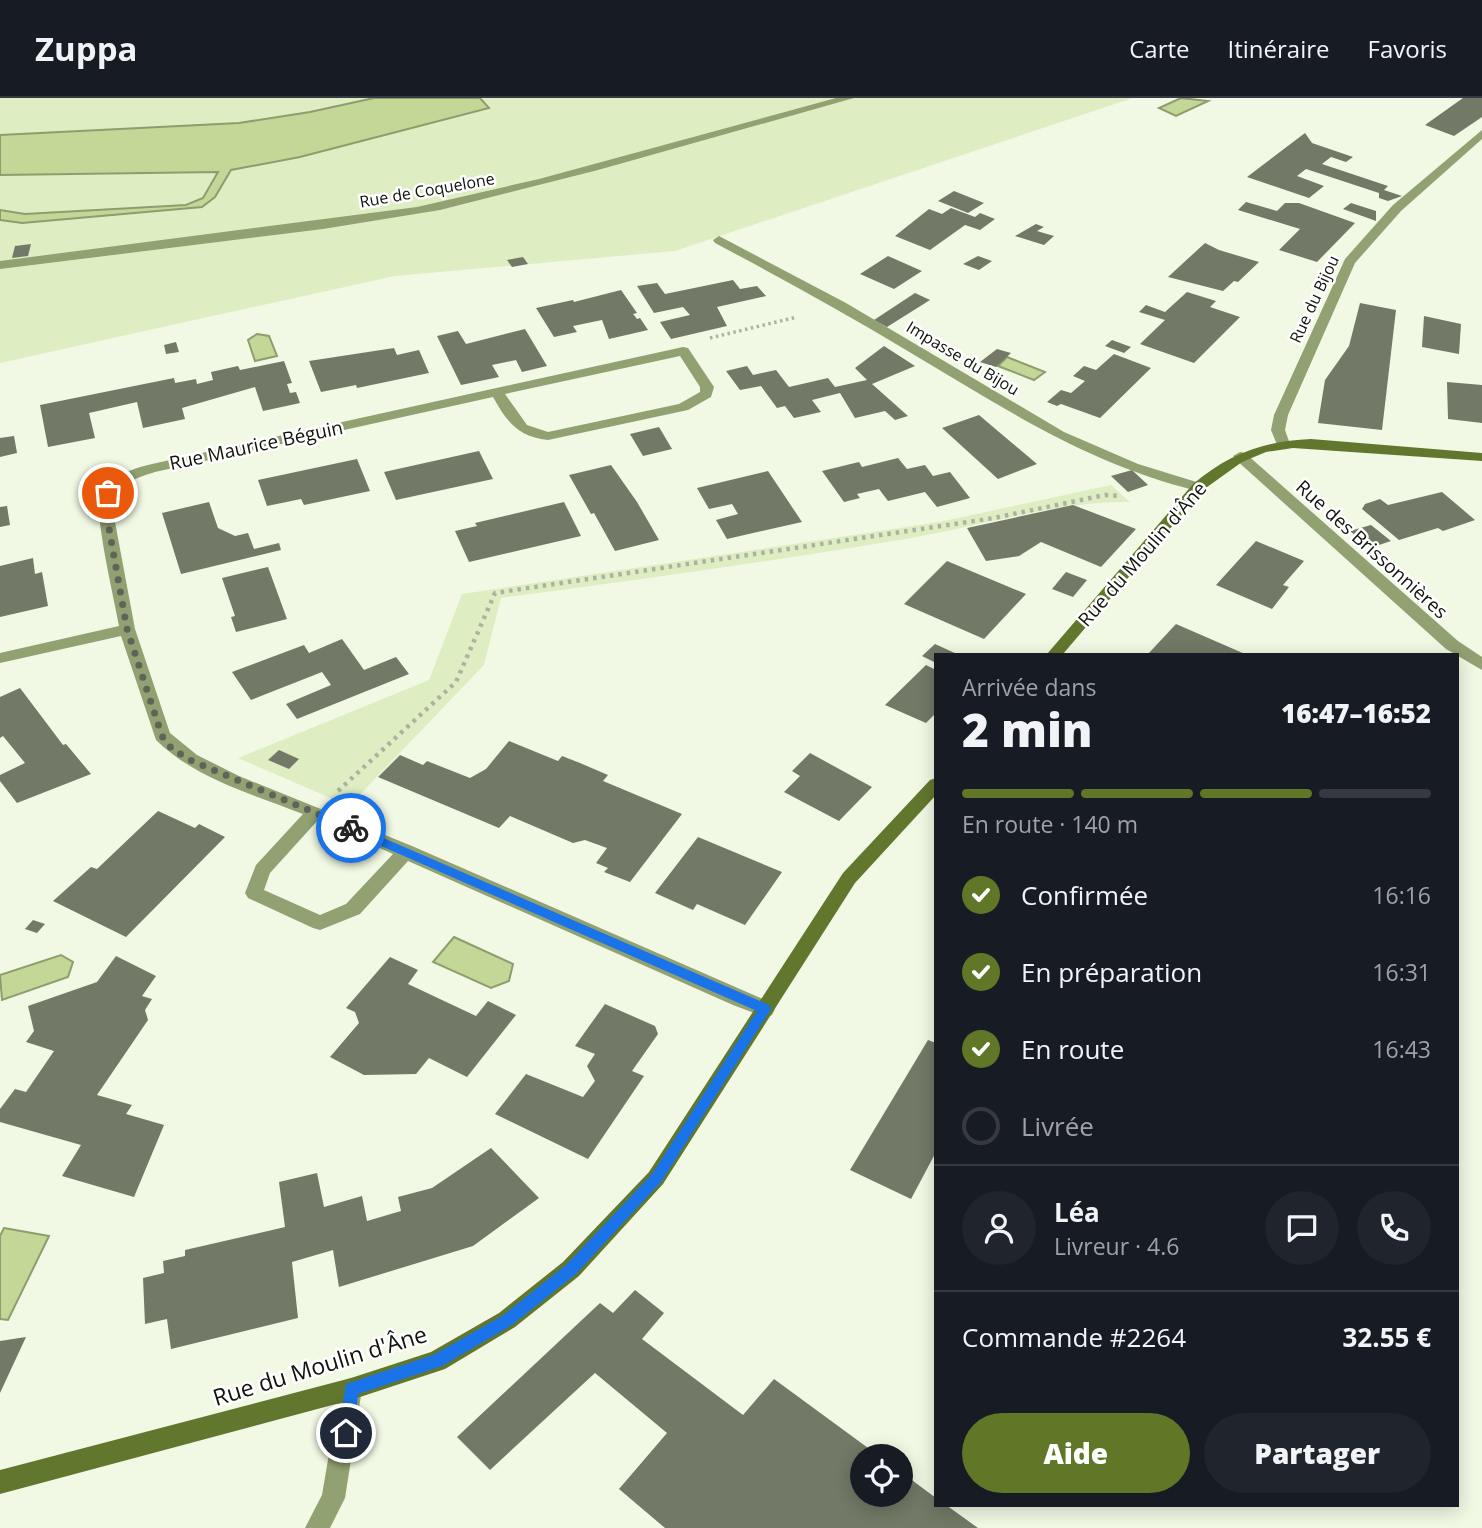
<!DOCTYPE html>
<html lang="fr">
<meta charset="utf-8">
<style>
:root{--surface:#171b24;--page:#20242c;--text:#f1f3f6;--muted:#9ea1a6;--line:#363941;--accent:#617728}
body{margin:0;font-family:"Open Sans",sans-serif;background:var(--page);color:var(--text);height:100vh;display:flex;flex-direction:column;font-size:26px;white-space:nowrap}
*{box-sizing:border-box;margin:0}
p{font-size:23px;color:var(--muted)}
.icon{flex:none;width:38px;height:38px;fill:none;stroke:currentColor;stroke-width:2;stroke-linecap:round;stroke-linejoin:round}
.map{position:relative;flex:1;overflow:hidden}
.details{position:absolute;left:934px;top:555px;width:525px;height:854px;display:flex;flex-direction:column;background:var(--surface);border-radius:0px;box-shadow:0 4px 18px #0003}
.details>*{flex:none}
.buttons{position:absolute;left:850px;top:1346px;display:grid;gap:14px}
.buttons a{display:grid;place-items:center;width:63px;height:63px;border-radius:50%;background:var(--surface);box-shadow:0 4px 18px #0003;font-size:35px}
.pin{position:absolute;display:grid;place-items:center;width:60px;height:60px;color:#fff;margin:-30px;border:4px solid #fff;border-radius:50%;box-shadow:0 2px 7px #0007}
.courier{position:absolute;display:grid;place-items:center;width:70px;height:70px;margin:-35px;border:5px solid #1a73e8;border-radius:50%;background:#fff;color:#222;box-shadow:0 2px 9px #0007}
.headline em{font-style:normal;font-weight:800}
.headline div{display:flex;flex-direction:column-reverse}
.headline{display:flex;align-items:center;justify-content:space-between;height:119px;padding:0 28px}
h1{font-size:46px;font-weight:800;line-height:52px}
.bar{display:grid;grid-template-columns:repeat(4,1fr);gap:10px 7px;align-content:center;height:84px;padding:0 28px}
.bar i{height:9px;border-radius:5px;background:var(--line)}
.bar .on{background:var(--accent)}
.bar p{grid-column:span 4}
.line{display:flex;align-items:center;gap:18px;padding:0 28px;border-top:2px solid var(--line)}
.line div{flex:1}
.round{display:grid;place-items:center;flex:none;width:74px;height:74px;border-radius:37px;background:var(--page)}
ol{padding:0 28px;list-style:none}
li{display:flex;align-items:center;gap:21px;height:77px}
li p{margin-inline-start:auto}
li .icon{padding:7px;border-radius:50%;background:var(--accent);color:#fff;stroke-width:4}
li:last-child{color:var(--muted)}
li i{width:38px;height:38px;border:4px solid var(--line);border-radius:50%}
.action{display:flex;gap:14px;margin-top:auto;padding:14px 28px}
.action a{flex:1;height:80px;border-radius:42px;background:var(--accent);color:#fff;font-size:28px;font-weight:800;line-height:80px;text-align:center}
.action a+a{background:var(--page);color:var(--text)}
header{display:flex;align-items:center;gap:42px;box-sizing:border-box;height:98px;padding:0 35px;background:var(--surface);border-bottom:2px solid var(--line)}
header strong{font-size:33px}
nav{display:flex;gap:38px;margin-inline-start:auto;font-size:24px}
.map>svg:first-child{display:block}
</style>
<header>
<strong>Zuppa</strong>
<nav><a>Carte</a><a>Itinéraire</a><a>Favoris</a></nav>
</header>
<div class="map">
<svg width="1482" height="1430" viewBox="0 0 1482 1430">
<rect width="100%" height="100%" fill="#f1f9e4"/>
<g fill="#dfeec2">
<path d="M0,0H1133L675,153L395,178L0,265Z"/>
<path d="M1111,387L1130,404C1057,403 983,428 911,440C774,463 638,482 501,500L484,567L349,708L238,660L429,582L462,496L939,424Z"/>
</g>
<g fill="#c3d897" stroke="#8e9d6d" stroke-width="2">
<path d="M374,0H480L489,10L300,59L231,72L215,99L202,109L22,125L0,122V112L25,116L186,107L203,100L218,74L0,77V37L239,25L310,14Z"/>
<path d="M1181,0L1208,3L1176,18L1159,10Z"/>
<path d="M257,236L269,238L277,258L255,263L248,242Z"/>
<path d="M1007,259L1045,274L1034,282L998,268Z"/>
<path d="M454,839L513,866L509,883L491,890L433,864Z"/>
<path d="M61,857L73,864L68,879L2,902L0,877Z"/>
<path d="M4,1130L49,1138L8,1222L0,1221V1138Z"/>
</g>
<g fill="#727966">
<path d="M1463,0H1482V19L1454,38L1425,27Z"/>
<path d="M1305,35L1312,45L1353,59L1346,64L1331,59L1322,66L1388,88L1384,92L1402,98L1388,103L1379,100V95L1306,71L1297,78L1324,88L1309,100L1247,79Z"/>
<path d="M954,93L984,105L968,115L938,103Z"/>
<path d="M1246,104L1277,113L1285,105H1299L1355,125L1317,164L1279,152L1300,131L1238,112Z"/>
<path d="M1351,105L1376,113V123L1343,111Z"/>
<path d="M951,110L975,119L980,115L995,121L980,132L965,127L930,152L895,138L929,111L942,116Z"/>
<path d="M1036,126L1044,129L1037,133L1054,138L1044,147L1015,138Z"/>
<path d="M1205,145L1219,152L1259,164L1238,184L1234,183L1223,193L1168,179Z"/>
<path d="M31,146L28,158L12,160L15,148Z"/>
<path d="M888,158L922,173L894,191L860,176Z"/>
<path d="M978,158L992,163L979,172L963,166Z"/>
<path d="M523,159L528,166L512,169L507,162Z"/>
<path d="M733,182L740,191L757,188L766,198L717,209L727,228L671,241L660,224L690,217L683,209L654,215L637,188L657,185L665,196Z"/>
<path d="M621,192L637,215L633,216L637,221L640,220L648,232L609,241L602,222L573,228L577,234L554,239L536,210L573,202L574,204Z"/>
<path d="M1187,194L1216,203L1210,209L1240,219L1194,265L1140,246L1165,222L1139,214L1146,207L1165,214Z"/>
<path d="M915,195L930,202L887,229L874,222Z"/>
<path d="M1360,205L1396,212L1382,332L1318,325L1325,282L1349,248Z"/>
<path d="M1424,218L1461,226L1459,256L1422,249Z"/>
<path d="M525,231L547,268L522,274L516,262L492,267L499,279L461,287L437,238L458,233L466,246Z"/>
<path d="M1112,242L1131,249L1124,255L1105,248Z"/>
<path d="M176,244L179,254L166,256L164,247Z"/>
<path d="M884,248L915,268L872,286L908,318L895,322L885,313L855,320L840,295L812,302L821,314L794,320L785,308L777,310L761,288L740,292L726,273L747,268L753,277L776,272L789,289L828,280L835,289L867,282L855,270Z"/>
<path d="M394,250L397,257L419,252L429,275L357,290L356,287L321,294L309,263Z"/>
<path d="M997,251L1011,255L996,269L980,264Z"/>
<path d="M1114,256L1151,270L1100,320L1061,306L1057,308L1047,304L1061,292L1071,295L1085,283L1073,278L1084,268L1096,272Z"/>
<path d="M284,263L292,285L287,286L290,295L296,294L300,305L263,313L255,289L182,310L185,321L143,330L137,304L89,315L95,340L48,349L40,307L174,280L175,285L196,281L197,286L213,282L211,274L238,268L240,272Z"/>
<path d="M1447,284L1482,287V325L1448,321Z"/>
<path d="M979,317L999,334L1037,366L998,381L942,330Z"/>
<path d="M659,329L672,351L643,358L630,336Z"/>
<path d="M14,338L17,355L0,359V340Z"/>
<path d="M479,353L493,381L396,402L384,374Z"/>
<path d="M898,360L907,371L925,367L933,378L950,374L970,400L937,409L925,394L888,403L879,391L857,396L860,400L844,404L822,373L859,364L862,369Z"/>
<path d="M357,361L370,393L304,407L301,401L267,408L258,382Z"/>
<path d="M611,367L637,404L659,442L615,453L594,415L591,416L569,377Z"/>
<path d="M1132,372L1148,387L1128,394L1111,378Z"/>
<path d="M768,373L802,424L727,441L716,422L738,416L732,406L709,411L697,390Z"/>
<path d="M1442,394L1475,422L1443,433L1438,430L1399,442L1362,411L1365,406L1380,401L1388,407Z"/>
<path d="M209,404L218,430L235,438L248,435L254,451L279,445L281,452L181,476L162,415Z"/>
<path d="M564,404L581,438L469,464L455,433L477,428L475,425Z"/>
<path d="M1073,407L1136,431L1101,469L1041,444L1019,458L986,463L967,430Z"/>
<path d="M7,408L10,427L0,429V409Z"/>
<path d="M1371,427L1391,443L1370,450L1350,433Z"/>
<path d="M1256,443L1304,463L1283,487L1289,489L1272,511L1216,487Z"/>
<path d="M33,460L35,476L42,474L48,508L0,519V468Z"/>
<path d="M947,463L1026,496L984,541L904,506Z"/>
<path d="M268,469L287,521L236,534L231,519L235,518L222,480Z"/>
<path d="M1066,474L1087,482L1073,499L1052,491Z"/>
<path d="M1176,526L1245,556H1148Z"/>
<path d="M342,541L364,572L396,559L409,576L297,621L286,606L331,587L322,574L251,602L232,574L304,547L309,555Z"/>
<path d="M935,546L957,556H936V565L922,558Z"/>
<path d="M926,567L936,572V615L926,625L885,607Z"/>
<path d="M20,590L63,647L66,646L91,676L17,705L0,683V677L25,665L3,638L0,640V599Z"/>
<path d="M509,643L558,663L562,658L580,665L608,677L603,683L682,716L630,784L604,774L608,770L596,765L607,750L585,742L573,745L510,718L499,730L378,679L400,657L423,667L427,663L470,680L486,671Z"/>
<path d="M279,652L299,661L289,671L268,662Z"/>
<path d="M810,655L872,689L839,723L784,694L800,678L792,673Z"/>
<path d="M158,713L195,730L199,726L225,739L126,839L53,803L91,769L97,771Z"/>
<path d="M698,739L782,774L745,827L697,806L693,812L655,795Z"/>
<path d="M33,822L45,826L37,835L25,831Z"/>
<path d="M116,858L156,878L142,898L152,901L145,912L148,922L97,997L132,1007L126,1016L164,1027L134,1099L62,1078L81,1047L0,1024V1011L15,991L26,994L54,953L26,944L34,933L28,908L97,884Z"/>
<path d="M390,859L418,872L408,886L476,918L488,903L516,917L467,979L429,960L416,976L364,977L330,959L359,925L355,914L346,910Z"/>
<path d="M605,906L655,928L658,936L632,973L644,978L588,1061L495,1016L526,976L583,999L595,983L587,968L595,956L575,948Z"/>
<path d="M928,942L936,945V1054L911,1101L850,1072Z"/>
<path d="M491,1050L539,1100L473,1148L339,1189L333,1152L292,1164L298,1220L171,1251L167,1221L145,1226L143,1180L164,1175L163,1163L185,1158V1152L285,1129L279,1084L317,1075L324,1109L362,1098L367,1123L401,1113L398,1099L432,1090Z"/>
<path d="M635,1192L664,1215L642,1241L743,1317L774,1281L879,1358H863V1396H901V1374L936,1400V1407H946L978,1430H665L619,1391L667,1335L595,1275L490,1372L457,1339L600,1205L613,1215Z"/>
<path d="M26,1239L0,1295V1243Z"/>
</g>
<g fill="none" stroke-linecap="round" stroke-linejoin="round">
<path stroke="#acb2a2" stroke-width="3.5" stroke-dasharray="2.5 3.5" stroke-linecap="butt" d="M710,240L797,219"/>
<path stroke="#acb2a2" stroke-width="4.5" stroke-dasharray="3.5 5" stroke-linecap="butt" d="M338,693L456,584L495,495L994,420L1105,397L1120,398"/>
<g fill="#91a172" fill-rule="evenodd">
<path d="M836,0H854L598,72L440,112L323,131L0,171V163L417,109L539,81Z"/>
<path d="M1482,32V41L1401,113L1355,165L1288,317L1285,332L1290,346L1283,350L1278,349L1271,332L1274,317L1345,161L1393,107Z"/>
<path d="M719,138L846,205L1064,334L1138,366L1203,386L1205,389L1198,393C1087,366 1002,309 906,252C843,214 779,179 715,145L713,142Z"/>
<path d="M683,249L688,250L714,289L711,299L688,312L548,342C518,339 507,324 493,299L155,374C135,380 119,386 112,408L135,531L170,635L197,657L239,678L412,748L772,905L775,911L772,917L765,919L733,907L408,763L360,816L320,832L313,830L248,800L245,795L256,767L303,716C252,696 196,681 156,642L121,538L0,565V555L119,528C115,505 94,416 100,400C109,378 131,371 152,366ZM680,258L700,289V294L679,306L548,334L527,327L505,296ZM318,722L393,756L346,806L320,817L264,792L270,775Z"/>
<path d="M1240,354L1245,355L1458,543L1482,559V572L1446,551L1235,361L1233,358Z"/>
<path d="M351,1280L359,1283L362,1291L345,1400L330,1430H305L322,1397L340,1291L343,1283Z"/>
</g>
<g fill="#62772e" fill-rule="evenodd">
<path d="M1311,341L1482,355V363L1293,350L1266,354L1242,364L1203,392L1063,556H1047L1193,386C1229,356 1264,343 1311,341Z"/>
<path d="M936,680V697L855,785L663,1086L579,1178L515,1229L445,1271L351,1302L0,1396V1372L351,1280L431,1254L499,1215L563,1164L649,1074L843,775L930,682Z"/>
</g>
</g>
<path fill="#1a73e8" d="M351,726L769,907L771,911L661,1084L576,1176L512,1227L442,1268L358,1296L354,1335L346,1342L338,1335L346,1286L433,1257L502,1218L566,1167L652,1076L757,913L347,733V727Z"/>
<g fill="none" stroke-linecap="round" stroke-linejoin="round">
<path stroke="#5f6458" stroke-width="7" stroke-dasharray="0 12.6" d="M108,395L105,408L127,531L162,638L172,651L192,663L351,730"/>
</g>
<g text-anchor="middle" stroke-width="5" stroke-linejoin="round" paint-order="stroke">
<g font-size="16" fill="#11130c" stroke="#fff">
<text transform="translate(427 92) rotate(-10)" y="6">Rue de Coquelone</text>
<text transform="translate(1314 201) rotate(-65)" y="6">Rue du Bijou</text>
<text transform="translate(963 260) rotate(31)" y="6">Impasse du Bijou</text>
</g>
<g font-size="19" fill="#11130c" stroke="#fff">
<text transform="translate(256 347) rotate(-12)" y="7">Rue Maurice Béguin</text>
<text transform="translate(1372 451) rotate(42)" y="7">Rue des Brissonnières</text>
<text transform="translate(1142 456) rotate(-49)" y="7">Rue du Moulin d'Âne</text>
</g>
<g font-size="23" fill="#11130c" stroke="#fff">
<text transform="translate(320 1268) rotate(-17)" y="8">Rue du Moulin d'Âne</text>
</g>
</g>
</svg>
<div class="buttons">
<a><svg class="icon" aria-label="locate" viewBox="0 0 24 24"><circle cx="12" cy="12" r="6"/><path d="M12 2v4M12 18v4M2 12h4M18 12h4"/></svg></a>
</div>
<div class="pin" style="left:108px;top:395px;background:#ea580c"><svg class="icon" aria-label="bag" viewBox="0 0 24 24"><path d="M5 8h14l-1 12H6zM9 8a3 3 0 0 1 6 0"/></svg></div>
<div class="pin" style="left:346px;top:1335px;background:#1f2937"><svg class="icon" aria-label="home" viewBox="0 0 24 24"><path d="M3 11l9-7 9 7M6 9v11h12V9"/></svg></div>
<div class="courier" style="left:351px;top:730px"><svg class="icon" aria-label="bike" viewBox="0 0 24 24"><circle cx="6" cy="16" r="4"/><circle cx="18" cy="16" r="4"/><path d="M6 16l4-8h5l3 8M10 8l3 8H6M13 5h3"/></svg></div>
<section class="details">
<div class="headline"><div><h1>2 min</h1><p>Arrivée dans</p></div><em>16:47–16:52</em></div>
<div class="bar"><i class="on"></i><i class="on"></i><i class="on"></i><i></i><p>En route · 140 m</p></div>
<ol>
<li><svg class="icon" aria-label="check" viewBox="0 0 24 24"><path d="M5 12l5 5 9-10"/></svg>Confirmée<p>16:16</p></li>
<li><svg class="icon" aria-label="check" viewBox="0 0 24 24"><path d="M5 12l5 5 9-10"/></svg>En préparation<p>16:31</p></li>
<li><svg class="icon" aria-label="check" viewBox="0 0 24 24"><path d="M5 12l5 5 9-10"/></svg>En route<p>16:43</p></li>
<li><i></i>Livrée</li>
</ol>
<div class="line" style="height:126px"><a class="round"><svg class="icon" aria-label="person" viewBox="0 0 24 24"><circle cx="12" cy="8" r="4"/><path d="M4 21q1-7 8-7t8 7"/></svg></a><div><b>Léa</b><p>Livreur · 4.6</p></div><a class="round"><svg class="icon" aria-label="chat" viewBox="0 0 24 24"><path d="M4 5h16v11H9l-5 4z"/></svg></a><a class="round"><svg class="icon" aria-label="phone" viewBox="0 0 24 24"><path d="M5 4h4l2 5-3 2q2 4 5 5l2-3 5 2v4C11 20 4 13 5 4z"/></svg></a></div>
<div class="line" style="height:91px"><div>Commande #2264</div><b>32.55 €</b></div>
<div class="action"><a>Aide</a><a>Partager</a></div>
</section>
</div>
